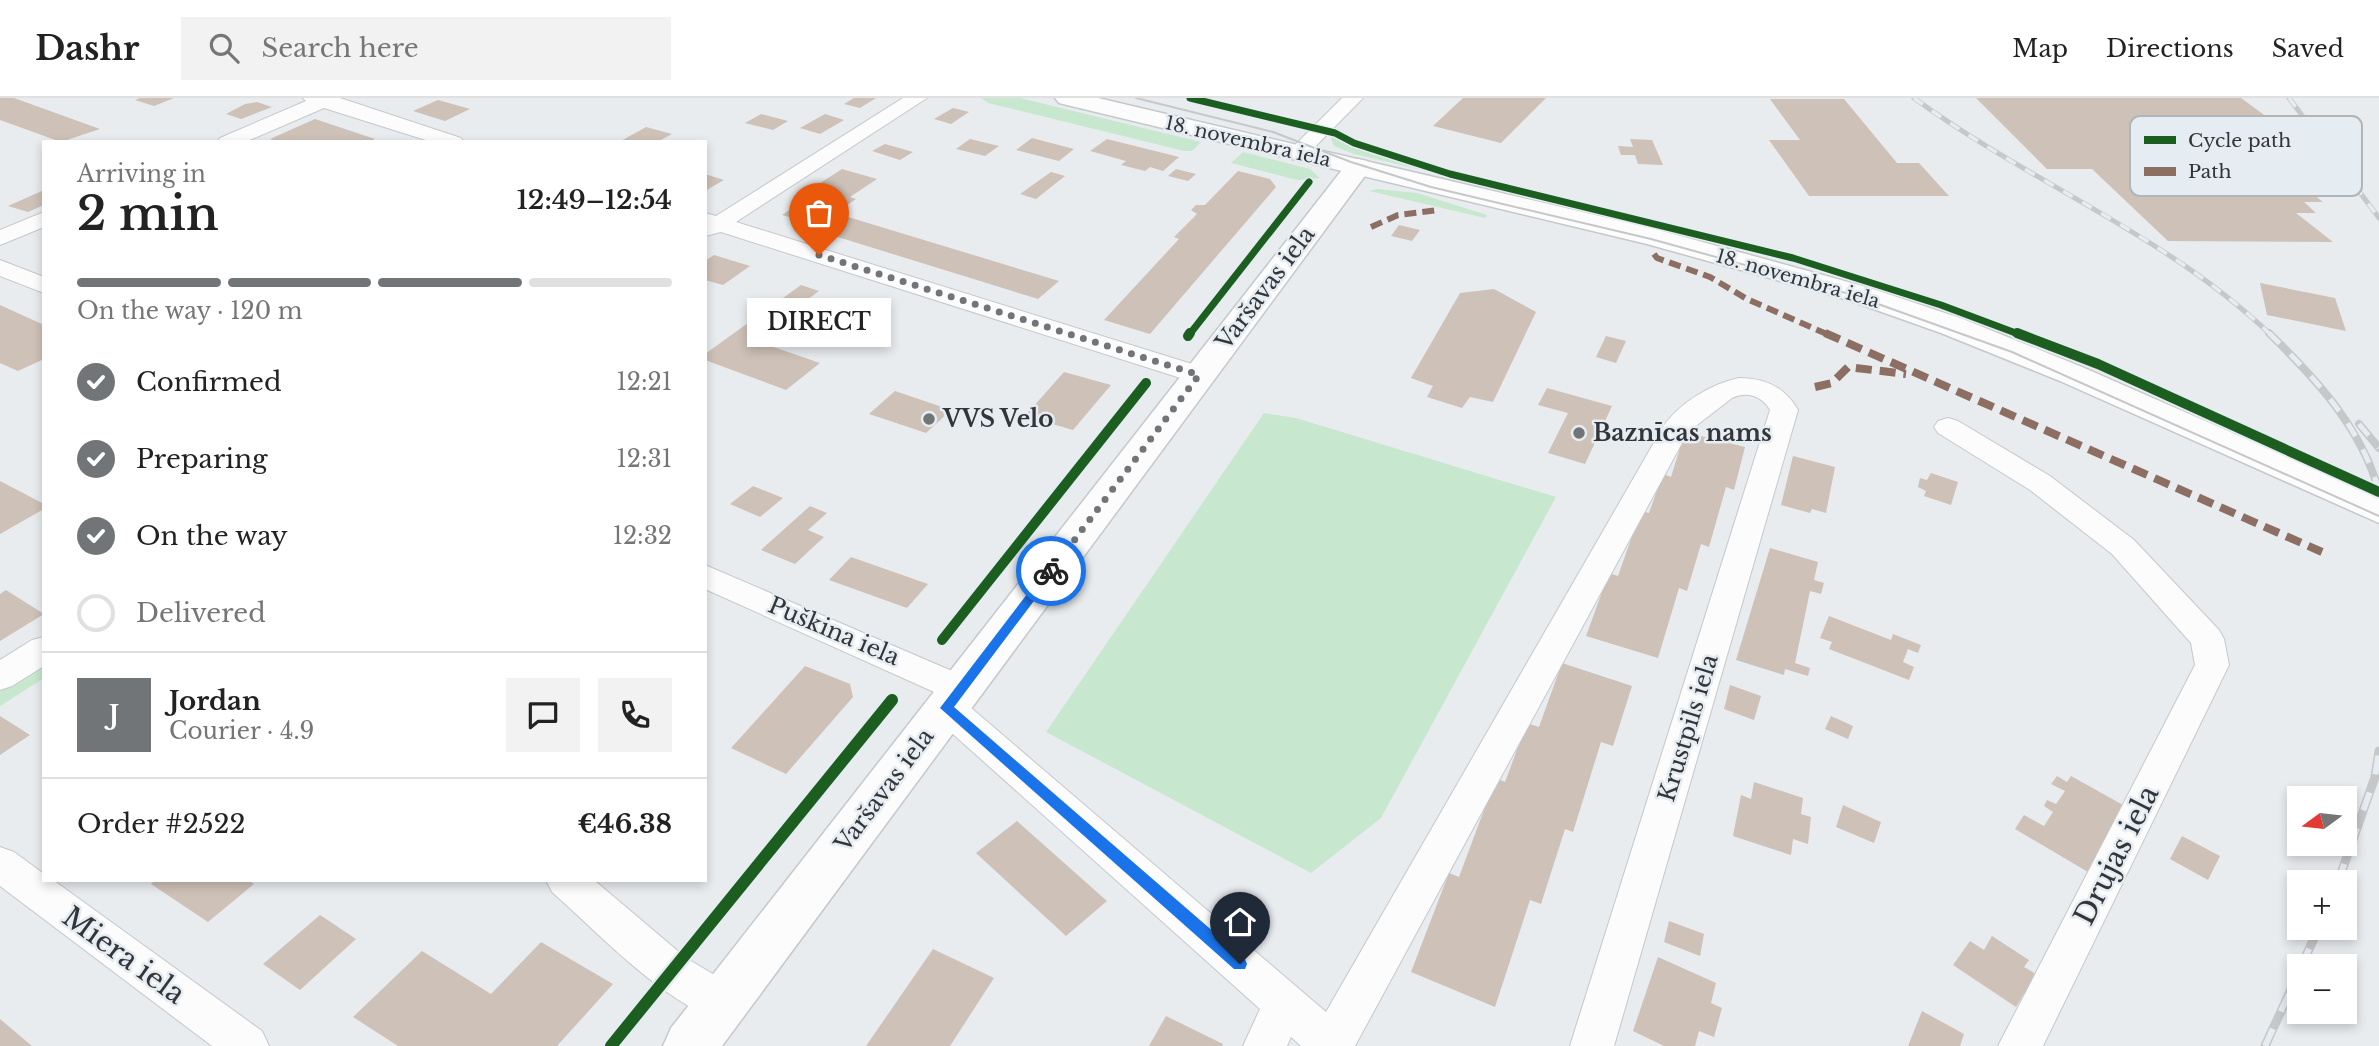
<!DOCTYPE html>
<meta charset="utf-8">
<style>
:root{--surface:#fff;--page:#f2f2f2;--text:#222;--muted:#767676;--line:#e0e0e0;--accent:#727578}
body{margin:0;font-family:"Libre Baskerville",serif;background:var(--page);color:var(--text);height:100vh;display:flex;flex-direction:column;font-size:26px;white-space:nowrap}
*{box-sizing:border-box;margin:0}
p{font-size:23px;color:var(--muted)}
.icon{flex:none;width:38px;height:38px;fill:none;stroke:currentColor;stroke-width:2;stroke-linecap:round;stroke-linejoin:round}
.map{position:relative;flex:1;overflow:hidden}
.sheet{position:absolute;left:42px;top:42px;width:665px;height:742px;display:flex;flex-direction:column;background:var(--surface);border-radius:0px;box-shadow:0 4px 10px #0003}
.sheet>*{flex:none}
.needle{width:46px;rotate:255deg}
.fabs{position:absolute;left:2287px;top:688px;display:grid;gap:14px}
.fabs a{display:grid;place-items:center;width:70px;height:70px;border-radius:0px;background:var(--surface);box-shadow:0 4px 10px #0003;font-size:35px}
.pin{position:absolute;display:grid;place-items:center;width:60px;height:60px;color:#fff;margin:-72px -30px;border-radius:50% 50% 50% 0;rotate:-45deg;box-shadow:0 0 7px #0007}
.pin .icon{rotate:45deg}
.courier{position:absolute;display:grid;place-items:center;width:70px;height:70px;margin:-35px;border:5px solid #1a73e8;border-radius:50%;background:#fff;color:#222;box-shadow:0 2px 9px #0007}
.bubble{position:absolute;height:49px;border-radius:0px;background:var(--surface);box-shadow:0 4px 10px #0003;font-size:23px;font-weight:600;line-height:49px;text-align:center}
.summary em{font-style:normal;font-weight:600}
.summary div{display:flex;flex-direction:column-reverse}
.summary{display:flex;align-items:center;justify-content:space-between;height:119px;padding:0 35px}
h1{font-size:46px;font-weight:600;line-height:52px}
.bar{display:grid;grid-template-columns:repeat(4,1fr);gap:10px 7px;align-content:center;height:84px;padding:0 35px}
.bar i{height:9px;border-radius:5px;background:var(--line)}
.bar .selected{background:var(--accent)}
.bar p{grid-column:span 4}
.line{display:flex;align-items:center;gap:18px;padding:0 35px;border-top:2px solid var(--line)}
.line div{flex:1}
.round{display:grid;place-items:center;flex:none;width:74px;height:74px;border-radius:0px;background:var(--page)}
ol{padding:0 35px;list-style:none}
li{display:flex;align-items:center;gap:21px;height:77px}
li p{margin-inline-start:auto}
li .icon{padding:7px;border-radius:50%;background:var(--accent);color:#fff;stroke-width:4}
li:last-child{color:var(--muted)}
li i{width:38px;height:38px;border:4px solid var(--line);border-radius:50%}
header{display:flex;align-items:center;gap:42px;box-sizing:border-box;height:98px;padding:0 35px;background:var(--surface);border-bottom:2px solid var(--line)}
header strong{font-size:33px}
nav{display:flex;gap:38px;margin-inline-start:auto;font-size:24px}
.search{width:490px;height:63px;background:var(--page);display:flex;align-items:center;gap:18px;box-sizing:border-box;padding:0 24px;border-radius:0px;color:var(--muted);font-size:26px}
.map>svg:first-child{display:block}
</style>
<header>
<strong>Dashr</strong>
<div class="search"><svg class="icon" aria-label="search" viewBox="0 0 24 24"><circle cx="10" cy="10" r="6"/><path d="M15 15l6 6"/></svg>Search here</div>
<nav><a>Map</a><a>Directions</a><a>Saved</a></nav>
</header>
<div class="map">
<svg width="2379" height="948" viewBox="0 0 2379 948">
<rect width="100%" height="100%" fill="#e8ecef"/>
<g fill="#c7e8ce">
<path d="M981,0H1020L1201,44L1192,53H1184L988,5Z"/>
<path d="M1333,37L1353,47L1433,73L1431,74L1354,56L1334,48L1331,41Z"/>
<path d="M1243,54L1310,71L1320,80L1297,82L1231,65Z"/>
<path d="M1377,91L1417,95L1487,117L1485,120L1369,93Z"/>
<path d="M1264,315L1296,320L1556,399L1381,720L1311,775L1046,634Z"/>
<path d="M44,566V580L0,608V594Z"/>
</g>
<g fill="#cec1b7">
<path d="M0,0H14L100,31L61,44L0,22Z"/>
<path d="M140,0H174L154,8L135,2Z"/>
<path d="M854,0H876L860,10L844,6Z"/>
<path d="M1463,0H1546L1501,45L1433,28Z"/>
<path d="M1976,0H2241L2271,22H2218L2323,104H2304L2316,115H2296L2333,144L2168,143L2092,71H2047Z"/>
<path d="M1770,1H1844L1897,65H1919L1949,98H1809L1769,42H1800Z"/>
<path d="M438,2L470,11L445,23L413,13Z"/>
<path d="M257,4L272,9L241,21L226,16L245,6Z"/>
<path d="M953,10L969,14L951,26L934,21Z"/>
<path d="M761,16L788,23L773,32L745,25Z"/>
<path d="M825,16L844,22L820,36L800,30Z"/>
<path d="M315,21L375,41L369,44H279L270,41Z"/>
<path d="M646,29L672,36L657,44H619Z"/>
<path d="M1032,40L1074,51L1059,63L1016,52Z"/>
<path d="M970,41L999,48L985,58L956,51Z"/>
<path d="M1107,41L1179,59L1163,73L1150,69L1145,73L1121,67L1126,63L1090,53Z"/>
<path d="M1630,41L1652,42L1663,67L1638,66L1635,57H1621L1618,48L1633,49Z"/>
<path d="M885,46L913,54L900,62L872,53Z"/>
<path d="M842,71L877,81L850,99L856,101L835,115L1059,183L1038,201L812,131L817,127L782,117L822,91L814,89Z"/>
<path d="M1176,71L1196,76L1188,83L1168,78Z"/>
<path d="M1238,73L1270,81L1276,89L1150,236L1104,222L1179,141L1174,139L1197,116L1191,112L1196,107H1205Z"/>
<path d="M1051,74L1065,78L1036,101L1020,96Z"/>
<path d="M705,76L724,82L705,93Z"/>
<path d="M44,92V107L28,114L8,108Z"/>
<path d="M1399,127L1420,132L1412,143L1391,138Z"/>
<path d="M714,157L750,168L723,187L705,182V163Z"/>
<path d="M2260,185L2335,200L2346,233L2267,217Z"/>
<path d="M801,187L819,193L753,242L820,265L786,292L705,262V256Z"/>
<path d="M1494,191L1536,214L1493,304L1470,299L1462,310L1427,299L1433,288L1411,280L1460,195Z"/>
<path d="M0,207L44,227V261L18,273L0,265Z"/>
<path d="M835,212L873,227L852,241L815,226Z"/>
<path d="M1606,238L1626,243L1616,265L1596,259Z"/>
<path d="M1064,274L1111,287L1073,332L1025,318Z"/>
<path d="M1547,290L1612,308L1585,366L1548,355L1568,315L1538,307Z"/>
<path d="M895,293L951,312L926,335L869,316Z"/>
<path d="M1685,334L1745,349L1734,392L1726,389L1709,449L1701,446L1687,493L1679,490L1658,560L1586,538L1609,475L1618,478L1641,413L1649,415L1663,376L1671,379Z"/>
<path d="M1793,358L1835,369L1826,415L1812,411L1810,415L1781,407Z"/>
<path d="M1931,375L1958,384L1951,407L1924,398L1926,393L1918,389L1920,380L1927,382Z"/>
<path d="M0,383L44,406V411L0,436Z"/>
<path d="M753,388L783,400L760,419L730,406Z"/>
<path d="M810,408L827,415L808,432L824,439L795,466L761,452Z"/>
<path d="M1770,450L1818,464L1814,482L1824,485L1821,496L1810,493L1795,565L1810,570L1808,578L1785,571L1784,577L1736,562Z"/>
<path d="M851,459L928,486L907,510L829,482Z"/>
<path d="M6,492L44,516L0,543V496Z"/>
<path d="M1829,518L1891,542L1893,536L1921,547L1918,555L1908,551L1903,564L1914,569L1909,582L1829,551L1832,544L1820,540Z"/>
<path d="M1562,565L1632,588L1613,648L1601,644L1573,734L1565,731L1541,806L1530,802L1495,909L1411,874L1449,775L1459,779L1496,680L1505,684L1527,625L1539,629Z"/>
<path d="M805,568L850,586L853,599L786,676L731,650Z"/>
<path d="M1730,587L1761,598L1754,622L1724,611Z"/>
<path d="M0,618L30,637L0,657Z"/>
<path d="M1831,618L1853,628L1848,641L1825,631Z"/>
<path d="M2057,678L2067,684L2071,678L2132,712L2093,777L2015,731L2024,717L2044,728L2053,714L2044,708L2047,702L2056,706L2065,693L2051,686Z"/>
<path d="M1754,684L1803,700L1801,716L1811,719L1808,746L1793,741L1791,757L1733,738L1741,697L1751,701Z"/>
<path d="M1843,707L1881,724L1874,745L1836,729Z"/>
<path d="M1017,723L1107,803L1066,838L976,755Z"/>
<path d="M2182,738L2220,758L2208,782L2170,761Z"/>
<path d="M155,782H248L254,786L208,824L151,786Z"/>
<path d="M320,817L356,841L300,892L263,866Z"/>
<path d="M1669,823L1704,836L1700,858L1664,844Z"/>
<path d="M1992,838L2029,862L2024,869L2036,876L2016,909L1953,867L1970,843L1984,852Z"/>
<path d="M541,844L613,886L557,948H398L353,919L422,853L491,896Z"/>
<path d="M933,851L994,880L950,948H866Z"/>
<path d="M1658,859L1716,885L1711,905L1722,910L1714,939L1699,933L1695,948H1664L1633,933Z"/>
<path d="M1922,913L1964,936L1960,948H1908Z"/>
<path d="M1166,918L1223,946L1222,948H1149Z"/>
<path d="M0,921L32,948H0Z"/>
</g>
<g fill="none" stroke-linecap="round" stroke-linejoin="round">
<g stroke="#c5c8cb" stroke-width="2">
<g id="street">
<path d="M303,0H340L461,40L464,44H432L324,10L245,44H217L220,40L306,3Z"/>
<path d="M903,0H927L736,124L1208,271L1212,277L1208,283L1199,285L1190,283L721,134L705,138V115L716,118Z"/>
<path d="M1342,0H1363L1305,59H1291L1288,55L1291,51Z"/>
<path d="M44,114V129L0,147V132Z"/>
<path d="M0,162L44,179V195L0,178Z"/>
<path d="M1739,280C1765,280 1785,289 1798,312L1614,948H1570L1770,312C1762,298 1747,293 1732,300L1688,334L1355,948H1301L1291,939L1287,948H1243L1260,911L935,620L930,610L935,600L943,598L705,491V467L973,582L978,591L973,600L963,603L1326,914L1663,329C1679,305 1711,286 1739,280Z"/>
<path d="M1948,320L1958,323L2050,378L2134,442L2219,532L2224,541L2229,567L2043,948H1998L2195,567L2191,545L2112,456L2030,392L1938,335L1934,329L1938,323Z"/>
<path d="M44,539V568L12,588L0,592V562L32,542Z"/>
<path d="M0,749L14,754L44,776V782H53L262,933L269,948H212L0,788Z"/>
<path d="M546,782H594L686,860L738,891L744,905L738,919L723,925C657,899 604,840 552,794Z"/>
</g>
</g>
<g stroke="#c5c8cb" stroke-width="3">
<path id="secondary" d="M1358,61L1367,63L1371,69L1367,75L722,948H663L671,930L1349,63Z"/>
</g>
<g stroke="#c5c8cb" stroke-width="3">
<path id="primary" d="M1055,0H1098L1655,131L1870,190L1963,221L2082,269L2379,399V425L2060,283L1941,235L1848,202L1647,146L1067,7L1059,5Z"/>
</g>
<use href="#street" fill="#fcfcfd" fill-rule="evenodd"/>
<use href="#secondary" fill="#fcfcfd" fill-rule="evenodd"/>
<use href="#primary" fill="#fcfcfd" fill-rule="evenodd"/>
<path stroke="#c6c7c8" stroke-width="2" d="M1136,0L1273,34L1351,64L1431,89L1651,141L1853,197L2012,254L2379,418"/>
<g stroke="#c6c7c8" stroke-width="5">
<g id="rail-far2">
<path d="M1914,0C2030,85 2167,137 2271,237"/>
<path d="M2289,0L2379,120"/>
</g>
</g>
<g stroke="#c6c7c8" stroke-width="8">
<g id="rail-far1">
<path d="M2269,235C2316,281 2361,329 2379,393"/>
<path d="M2359,326L2379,350"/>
</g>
</g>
<g stroke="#c6c7c8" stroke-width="9">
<g id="rail">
<path d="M2338,784L2375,679L2379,653"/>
<path d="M2301,868L2319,830"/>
<path d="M2265,948L2300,872"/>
</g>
</g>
<use href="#rail-far2" stroke="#e5ecf2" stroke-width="3.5" stroke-dasharray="11" stroke-linecap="butt"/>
<use href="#rail-far1" stroke="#e5ecf2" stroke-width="5" stroke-dasharray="15" stroke-linecap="butt"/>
<use href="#rail" stroke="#e5ecf2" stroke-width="6" stroke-dasharray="19" stroke-linecap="butt"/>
<g stroke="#8d6e63" stroke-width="6" stroke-dasharray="12 6" stroke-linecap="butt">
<path d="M1371,129L1398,117L1439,112"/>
<path d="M1654,156L1657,160L1710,179L1747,201L1829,237"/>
</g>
<g stroke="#8d6e63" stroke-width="8" stroke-dasharray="16 8" stroke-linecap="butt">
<path d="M1825,235L2322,454"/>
<path d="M1815,289L1832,285L1848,269L1906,276"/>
</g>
<g stroke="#e5ecf2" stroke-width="10">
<g id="cycleway-far2">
<path d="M1190,0L1335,35L1354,45L1450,76L1793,160L1941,207L2021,237"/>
<path d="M1189,237L1309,84"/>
</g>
</g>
<g stroke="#e5ecf2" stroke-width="14">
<g id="cycleway-far1">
<path d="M2017,235L2098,266L2379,394"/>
<path d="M1188,238L1190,235"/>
<path d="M942,542L1146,285"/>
</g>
</g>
<g stroke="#e5ecf2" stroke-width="17">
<path id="cycleway" d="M611,948L892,602"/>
</g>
<use href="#cycleway-far2" stroke="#1b5e20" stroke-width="7"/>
<use href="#cycleway-far1" stroke="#1b5e20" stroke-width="10"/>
<use href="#cycleway" stroke="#1b5e20" stroke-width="12"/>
</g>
<path fill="#1a73e8" d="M1051,469L1057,473L1055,475L954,609L1245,861L1247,866L1245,871H1234L940,610L1047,470Z"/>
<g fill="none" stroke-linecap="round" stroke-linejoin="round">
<path stroke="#727578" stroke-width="7" stroke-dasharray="0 12.6" d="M819,157L1199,277L1051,473"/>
</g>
<g fill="#727578" stroke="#e5ecf2" stroke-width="2.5">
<circle cx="929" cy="321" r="7"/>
<circle cx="1579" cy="335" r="7"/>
</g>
<g text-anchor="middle" stroke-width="5" stroke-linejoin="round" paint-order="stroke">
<g font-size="19" fill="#333538" stroke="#e5ecf2">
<text transform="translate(1248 43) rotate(13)" y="7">18. novembra iela</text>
<text transform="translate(1798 180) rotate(16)" y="7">18. novembra iela</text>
</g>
<g font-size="23" fill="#333538" stroke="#e5ecf2">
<text transform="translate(1265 190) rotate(-53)" y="8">Varšavas iela</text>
<text transform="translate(834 533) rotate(23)" y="8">Puškina iela</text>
<text transform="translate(1688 630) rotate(-73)" y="8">Krustpils iela</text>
<text transform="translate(884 692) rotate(-53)" y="8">Varšavas iela</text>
</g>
<g font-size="23" font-weight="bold" fill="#333538" stroke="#e5ecf2" text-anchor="start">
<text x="943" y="329">VVS Velo</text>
<text x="1593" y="343">Baznīcas nams</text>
</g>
<g font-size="28" fill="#333538" stroke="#e5ecf2">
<text transform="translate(2116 757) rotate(-63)" y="10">Drujas iela</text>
<text transform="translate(124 857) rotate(36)" y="10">Miera iela</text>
</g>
</g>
<rect x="2130" y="18" width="232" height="80" rx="10" fill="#e5ecf2" stroke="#b0b5ba" stroke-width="2"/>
<rect x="2144" y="38" width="32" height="8" fill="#1b5e20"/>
<rect x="2144" y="69" width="32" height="9" fill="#8d6e63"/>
<g font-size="19" fill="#333538">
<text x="2188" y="49">Cycle path</text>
<text x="2188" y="80">Path</text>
</g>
</svg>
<div class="fabs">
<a><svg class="needle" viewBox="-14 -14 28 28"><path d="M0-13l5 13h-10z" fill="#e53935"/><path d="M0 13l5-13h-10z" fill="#767676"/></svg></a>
<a>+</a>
<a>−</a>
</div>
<div class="pin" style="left:819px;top:157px;background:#ea580c"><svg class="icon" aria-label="bag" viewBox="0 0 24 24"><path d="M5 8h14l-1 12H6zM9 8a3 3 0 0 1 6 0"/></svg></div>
<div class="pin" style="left:1240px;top:866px;background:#1f2937"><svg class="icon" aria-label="home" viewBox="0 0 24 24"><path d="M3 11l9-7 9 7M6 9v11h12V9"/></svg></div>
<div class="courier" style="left:1051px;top:473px"><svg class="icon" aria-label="bike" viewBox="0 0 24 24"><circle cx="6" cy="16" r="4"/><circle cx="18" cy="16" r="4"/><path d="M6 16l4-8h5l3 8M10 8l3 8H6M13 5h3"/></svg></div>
<div class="bubble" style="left:747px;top:200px;width:144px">DIRECT</div>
<section class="sheet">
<div class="summary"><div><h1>2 min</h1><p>Arriving in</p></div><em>12:49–12:54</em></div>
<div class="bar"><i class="selected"></i><i class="selected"></i><i class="selected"></i><i></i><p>On the way · 120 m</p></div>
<ol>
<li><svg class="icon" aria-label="check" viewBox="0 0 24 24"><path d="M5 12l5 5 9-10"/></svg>Confirmed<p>12:21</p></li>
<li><svg class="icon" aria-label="check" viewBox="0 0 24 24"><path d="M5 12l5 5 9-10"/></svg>Preparing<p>12:31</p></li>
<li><svg class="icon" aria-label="check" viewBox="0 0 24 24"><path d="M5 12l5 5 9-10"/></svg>On the way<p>12:32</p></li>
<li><i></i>Delivered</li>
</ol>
<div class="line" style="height:126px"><b class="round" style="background:var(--accent);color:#fff">J</b><div><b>Jordan</b><p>Courier · 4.9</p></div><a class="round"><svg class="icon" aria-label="chat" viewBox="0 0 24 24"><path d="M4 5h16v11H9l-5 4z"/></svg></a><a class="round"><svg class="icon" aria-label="phone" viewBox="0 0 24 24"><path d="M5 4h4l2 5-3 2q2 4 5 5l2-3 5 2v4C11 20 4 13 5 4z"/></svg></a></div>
<div class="line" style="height:91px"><div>Order #2522</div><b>€46.38</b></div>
</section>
</div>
